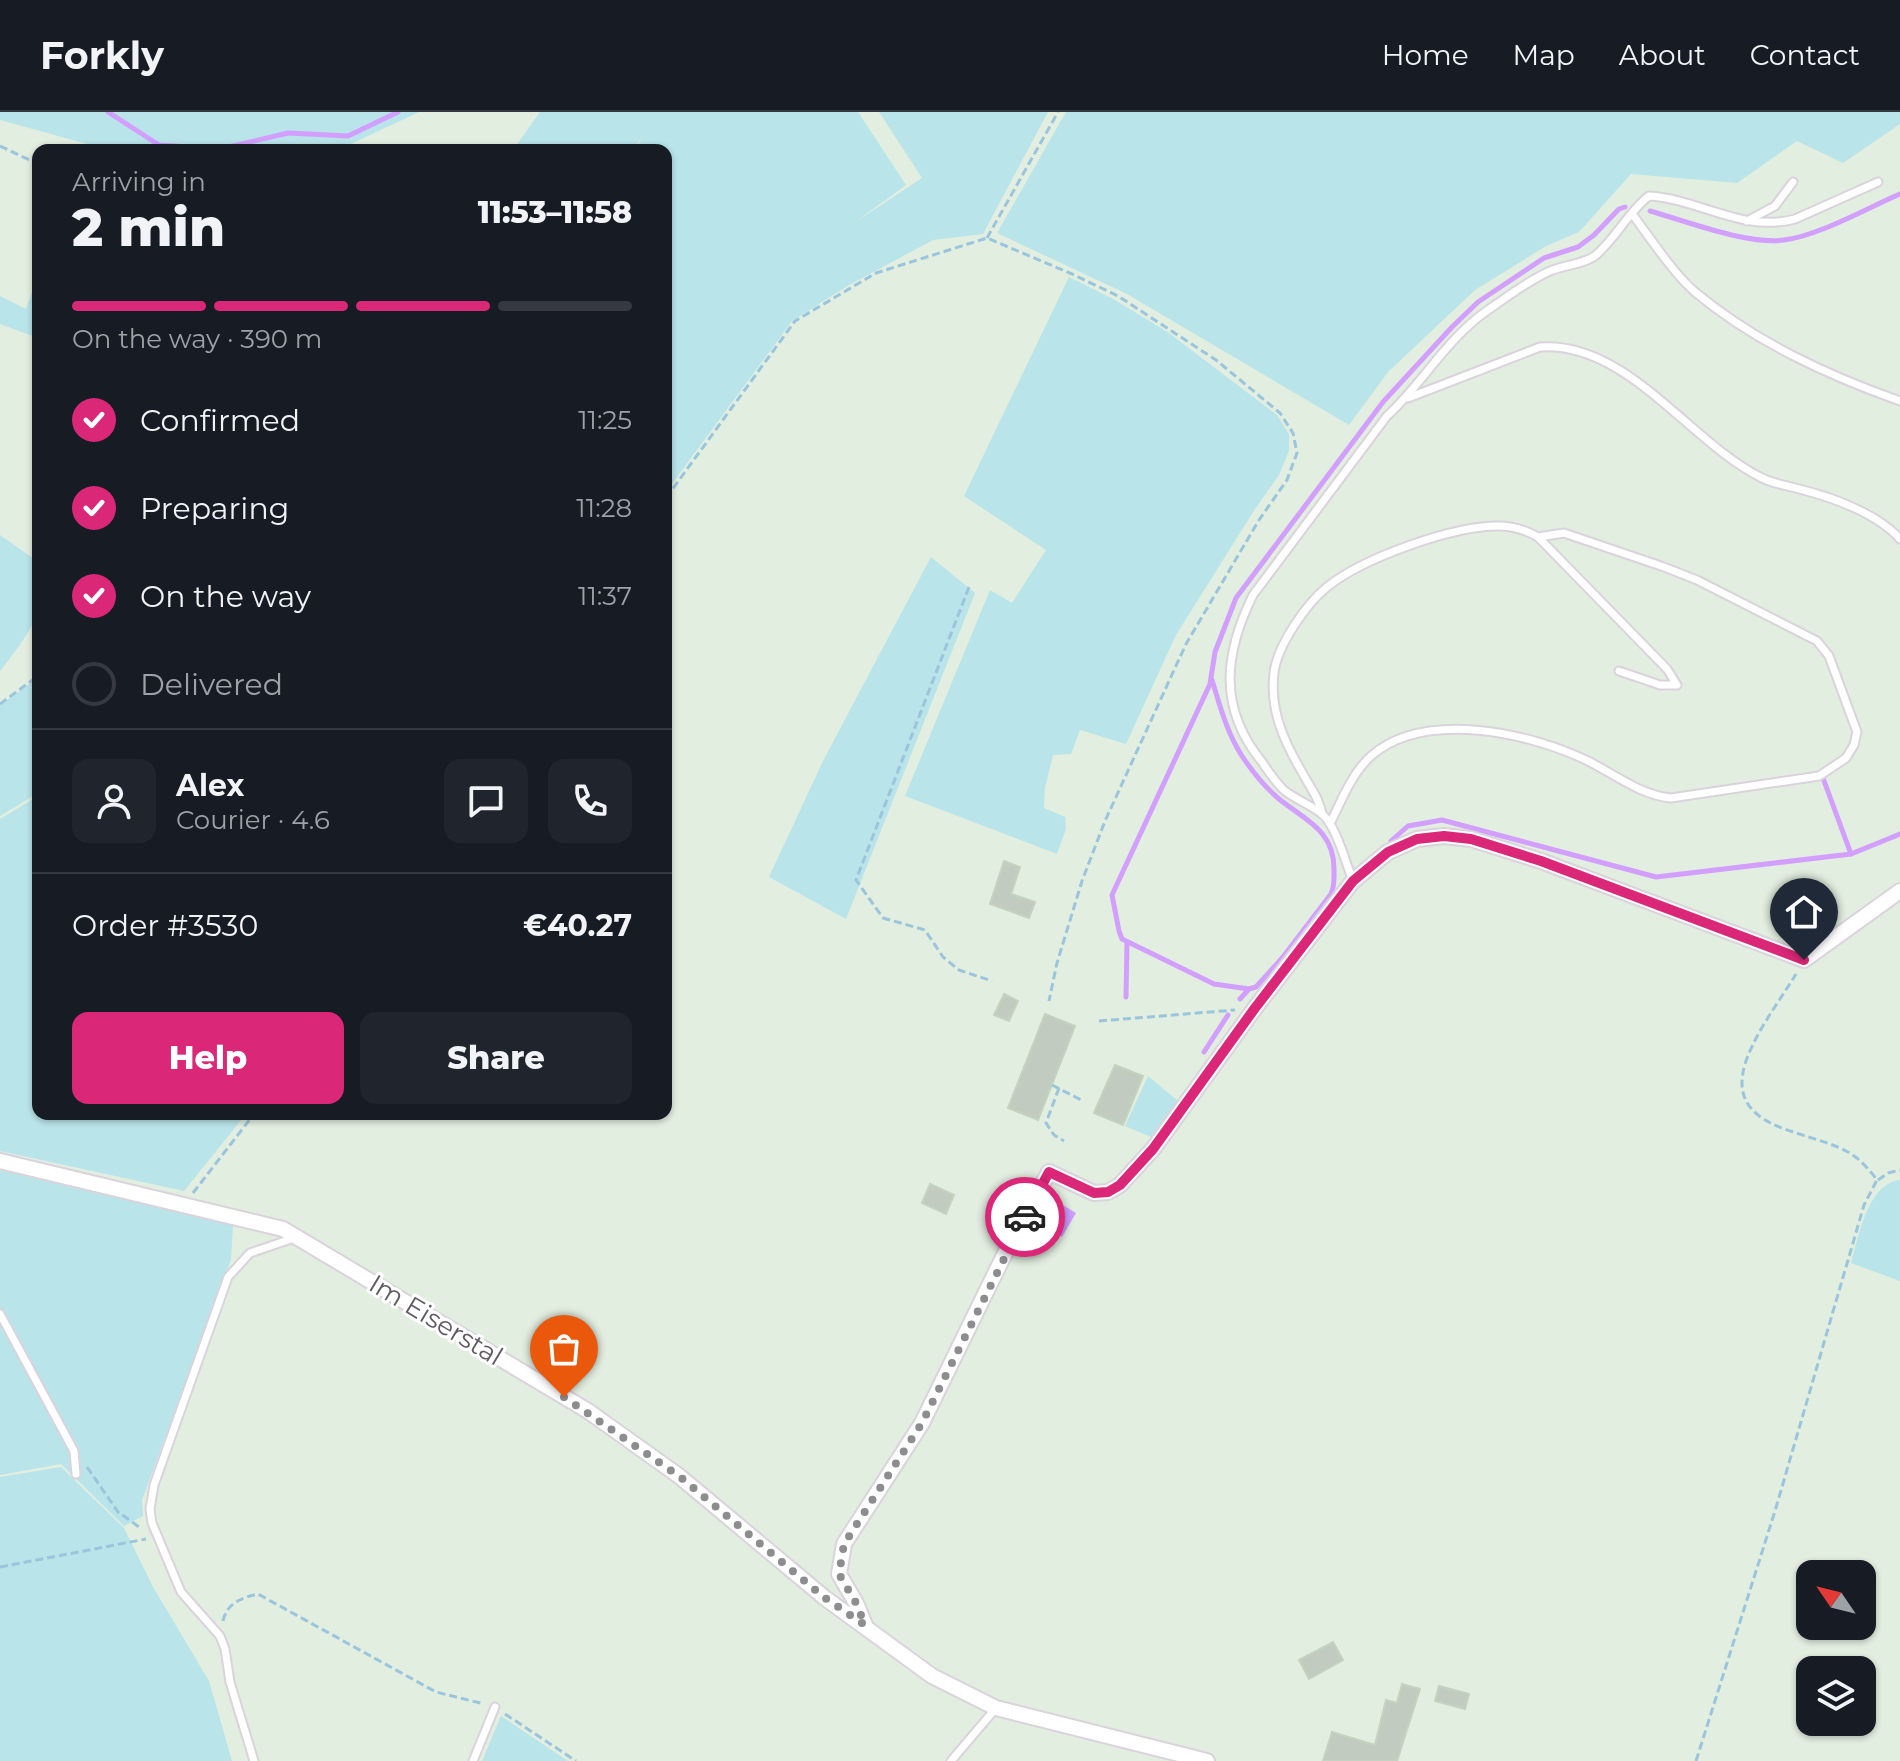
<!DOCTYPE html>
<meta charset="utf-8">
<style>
:root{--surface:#171b24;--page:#20242c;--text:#f1f3f6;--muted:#9ea1a6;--line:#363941;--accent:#db2777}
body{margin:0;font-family:Montserrat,sans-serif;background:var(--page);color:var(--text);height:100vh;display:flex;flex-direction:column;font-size:30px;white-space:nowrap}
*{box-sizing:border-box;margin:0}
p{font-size:26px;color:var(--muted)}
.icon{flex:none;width:44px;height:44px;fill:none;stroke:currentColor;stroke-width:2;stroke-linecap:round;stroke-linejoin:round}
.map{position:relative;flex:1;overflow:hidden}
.sheet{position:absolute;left:32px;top:32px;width:640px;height:976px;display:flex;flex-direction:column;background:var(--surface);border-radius:16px;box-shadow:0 2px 6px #0004}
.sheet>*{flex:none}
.needle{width:52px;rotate:305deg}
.controls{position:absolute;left:1796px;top:1448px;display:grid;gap:16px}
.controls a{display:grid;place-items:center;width:80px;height:80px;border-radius:16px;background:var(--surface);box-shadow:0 2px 6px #0004;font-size:40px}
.pin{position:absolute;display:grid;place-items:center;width:68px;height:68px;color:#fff;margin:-82px -34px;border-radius:50% 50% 50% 0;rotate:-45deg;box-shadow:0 0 8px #0007}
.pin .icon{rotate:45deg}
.courier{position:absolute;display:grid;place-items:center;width:80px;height:80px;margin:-40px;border:6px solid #db2777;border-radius:50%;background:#fff;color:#222;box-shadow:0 2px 10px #0007}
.headline em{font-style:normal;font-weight:800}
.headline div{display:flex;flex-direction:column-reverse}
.headline{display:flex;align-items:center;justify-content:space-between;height:136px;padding:0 40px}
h1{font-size:52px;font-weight:800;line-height:60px}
.bar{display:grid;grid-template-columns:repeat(4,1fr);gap:12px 8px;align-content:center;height:96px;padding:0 40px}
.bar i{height:10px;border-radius:6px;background:var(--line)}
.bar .on{background:var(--accent)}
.bar p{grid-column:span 4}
.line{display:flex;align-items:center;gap:20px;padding:0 40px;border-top:2px solid var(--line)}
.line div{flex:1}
.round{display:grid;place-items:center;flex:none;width:84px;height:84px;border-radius:16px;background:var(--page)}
ol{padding:0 40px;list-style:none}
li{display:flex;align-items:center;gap:24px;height:88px}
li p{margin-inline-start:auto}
li .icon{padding:8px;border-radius:50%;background:var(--accent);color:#fff;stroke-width:4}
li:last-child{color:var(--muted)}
li i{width:44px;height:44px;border:4px solid var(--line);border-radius:50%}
.button{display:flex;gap:16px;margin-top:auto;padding:16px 40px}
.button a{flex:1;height:92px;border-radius:16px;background:var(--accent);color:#fff;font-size:32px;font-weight:800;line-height:92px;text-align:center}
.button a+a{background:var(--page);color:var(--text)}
header{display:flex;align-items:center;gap:48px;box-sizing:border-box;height:112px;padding:0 40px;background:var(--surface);border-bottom:2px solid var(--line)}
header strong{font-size:38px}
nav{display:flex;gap:44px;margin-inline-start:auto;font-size:28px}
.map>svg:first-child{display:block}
</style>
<header>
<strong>Forkly</strong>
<nav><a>Home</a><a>Map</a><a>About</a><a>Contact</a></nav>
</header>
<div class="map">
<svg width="1900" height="1649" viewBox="0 0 1900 1649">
<rect width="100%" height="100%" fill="#e2eee0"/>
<g fill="#b9e4e9">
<path d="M0,0H419L338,38H109L0,8Z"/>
<path d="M540,0H858L906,73L854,111L922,66L879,0H1048L983,122L933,128L849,173L792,209L666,380V38H635L643,23L633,38H513Z"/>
<path d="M1066,0H1900V12L1843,51L1797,29L1737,71L1631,62L1579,120L1546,134L1475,178L1388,260L1349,313L1127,182L997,121Z"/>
<path d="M38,163V226L0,212V184L26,197Z"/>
<path d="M1069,165L1115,188L1169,221L1277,303L1289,322V339L1279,363L1255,397L1176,523L1126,632L1080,618L1071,642L1053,643L1045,676L1044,696L1065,705L1066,717L1057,742L905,684L990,478L1012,491L1046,438L964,384Z"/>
<path d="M0,423L34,447C38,462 42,483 38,499C33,517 12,544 0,559Z"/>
<path d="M931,445L975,481L846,807L769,765L824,647Z"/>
<path d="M38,566V681L0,704V593Z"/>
<path d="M38,684V1002H246L184,1079L0,1039V707Z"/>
<path d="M1148,964L1178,989L1151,1025L1125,1014Z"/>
<path d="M0,1058L233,1113L231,1148L142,1388L143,1404L124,1414L61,1352L0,1363Z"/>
<path d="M1900,1068V1169L1851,1151C1859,1125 1867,1072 1900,1068Z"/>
<path d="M61,1355L124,1416L153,1475L209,1569L232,1649H0V1365Z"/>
<path d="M501,1604L568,1649H482Z"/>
</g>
<path fill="#d29fff" d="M1053,1087L1076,1101L1062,1125L1038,1110Z"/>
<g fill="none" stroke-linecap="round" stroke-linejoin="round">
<g stroke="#d29fff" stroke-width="5">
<path d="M108,0L159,33L220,37L288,21L348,24L398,0"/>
<path d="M1650,99C1686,109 1747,133 1784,128C1818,124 1867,96 1900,82"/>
<path d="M1212,568C1220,594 1227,621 1242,644C1252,659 1266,676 1279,687C1305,708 1334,718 1334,757C1334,766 1335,773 1331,782L1283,845L1256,875L1249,877L1240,887"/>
<path d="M1823,666L1851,742"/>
<path d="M1391,729L1408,714L1442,708L1656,765L1851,742L1900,722"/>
<path d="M1249,877L1214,872L1122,827L1119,819L1112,783L1210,572L1215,540L1236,486L1383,290L1452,215L1478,190L1544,146L1578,135L1594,123L1619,97L1625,95"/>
<path d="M1126,885L1127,830"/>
<path d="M1204,940L1228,903"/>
</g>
</g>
<g fill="#c2cbbf" stroke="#c3d3be" stroke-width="2">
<path d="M1004,749L1020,755L1011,782L1035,790L1029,806L990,792Z"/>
<path d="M1004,882L1018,889L1009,909L994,903Z"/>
<path d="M1045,902L1075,914L1038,1008L1008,996Z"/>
<path d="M1115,953L1143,964L1123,1013L1094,1001Z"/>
<path d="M930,1072L954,1083L946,1102L922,1091Z"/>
<path d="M1333,1530L1343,1548L1309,1567L1299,1548Z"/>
<path d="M1402,1572L1420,1577L1397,1649H1323L1332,1620L1375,1633L1386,1588L1397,1591Z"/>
<path d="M1439,1574L1469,1582L1465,1597L1435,1589Z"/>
</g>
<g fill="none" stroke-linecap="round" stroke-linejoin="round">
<g stroke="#dad3dc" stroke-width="11">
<g id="lane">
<path d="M1633,103C1650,126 1674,162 1695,180C1755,230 1827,263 1900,289"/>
<path d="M1747,109L1775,94L1793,70"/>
<path d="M1408,286L1540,235C1627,229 1689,330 1762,366C1774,372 1790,374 1803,378C1834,386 1878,402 1900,427"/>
<path d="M1322,702C1319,688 1314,681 1307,669C1287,635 1269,602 1274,561C1277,534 1306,492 1327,475C1363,446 1452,414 1498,414C1512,414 1526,418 1538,425L1667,557L1677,573H1660L1619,559"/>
<path d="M1330,712C1341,689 1352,661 1371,644C1425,597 1531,621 1588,649C1616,663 1640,683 1671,686L1819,664L1846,646L1854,633L1857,620L1829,544L1817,529L1697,468L1664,455L1564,421L1538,425"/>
<path d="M1353,769C1346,752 1336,713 1322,702C1311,693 1297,688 1285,679C1276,671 1269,660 1262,650C1218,596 1224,542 1253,483L1387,304C1423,271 1447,226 1488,198C1507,185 1529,168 1550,159C1564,153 1585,152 1596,143C1616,126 1629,99 1649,84C1700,87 1742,121 1795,107L1878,70"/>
<path d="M0,1202L74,1339L76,1362"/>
<path d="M254,1649L230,1570L225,1537L220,1524L181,1480L152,1411L150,1397L154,1373L228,1165L250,1141L294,1126"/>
<path d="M473,1649L495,1595"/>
<path d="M951,1649L996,1596"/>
</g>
</g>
<g stroke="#dad3dc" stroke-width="18">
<g id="street">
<path d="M0,1049L283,1117L588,1299L679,1364L825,1486L932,1564L996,1596L1207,1649"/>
<path d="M865,1513L856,1491L839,1462L844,1432L922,1311L1010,1131L1049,1060L1094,1081L1108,1080L1120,1073L1153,1037L1255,896L1353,769L1388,740L1417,727L1444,724L1471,727L1541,749L1804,848L1900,779"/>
</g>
</g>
<g stroke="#9bc5dc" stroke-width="3" stroke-dasharray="8 4" stroke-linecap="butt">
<path d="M0,34L38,52"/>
<path d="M987,126L1058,0"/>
<path d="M666,386L795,209L876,161L987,126L1072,162L1118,184L1216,248L1280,301L1293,321L1297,341L1287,368L1259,408L1186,532L1105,709L1082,769L1057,851L1049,889"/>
<path d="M969,475L856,768L883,806L925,818L943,845L959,858L992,869"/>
<path d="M0,592L38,564"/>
<path d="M1099,909L1235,898"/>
<path d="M1052,973L1083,989"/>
<path d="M1059,976L1046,1011L1054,1023L1064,1029"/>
<path d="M1878,1068L1888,1061L1900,1058"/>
<path d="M193,1081L254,1002"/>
<path d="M87,1355L118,1400L142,1417"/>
<path d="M0,1455L146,1427"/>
<path d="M223,1509C227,1491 241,1486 258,1482L436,1580L484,1592"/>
<path d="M505,1602L576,1649"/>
<path d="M1696,1649L1775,1399L1864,1093L1877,1068C1869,1057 1858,1045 1846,1039C1805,1017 1723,1018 1746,949C1757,918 1779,890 1796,862"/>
</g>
<use href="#lane" stroke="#fff" stroke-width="7"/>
<use href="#street" stroke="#fff" stroke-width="14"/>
</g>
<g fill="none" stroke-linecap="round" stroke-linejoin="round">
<path stroke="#8d8d8f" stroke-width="8" stroke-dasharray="0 14.4" d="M564,1285L679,1364L825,1486L865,1513L856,1491L839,1462L844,1432L922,1311L1025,1105"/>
<path stroke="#db2777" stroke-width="10" d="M1025,1105L1049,1060L1094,1081L1108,1080L1120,1073L1153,1037L1255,896L1353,769L1388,740L1417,727L1444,724L1471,727L1541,749L1804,848"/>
</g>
<g text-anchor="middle" stroke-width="6" stroke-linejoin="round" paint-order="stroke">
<g font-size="26" fill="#5f5963" stroke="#fff">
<text transform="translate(436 1208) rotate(31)" y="9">Im Eiserstal</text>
</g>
</g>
</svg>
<div class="controls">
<a><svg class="needle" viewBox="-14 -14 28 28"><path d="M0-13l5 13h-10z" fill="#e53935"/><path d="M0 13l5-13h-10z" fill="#9ea1a6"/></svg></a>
<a><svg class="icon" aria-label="layers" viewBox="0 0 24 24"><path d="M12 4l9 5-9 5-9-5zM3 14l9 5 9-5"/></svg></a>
</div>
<div class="pin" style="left:564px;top:1285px;background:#ea580c"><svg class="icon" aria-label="bag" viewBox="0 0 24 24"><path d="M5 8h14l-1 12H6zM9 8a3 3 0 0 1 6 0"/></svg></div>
<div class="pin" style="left:1804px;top:848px;background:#1f2937"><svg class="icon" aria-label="home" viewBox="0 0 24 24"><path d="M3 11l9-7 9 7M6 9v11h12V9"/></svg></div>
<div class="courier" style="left:1025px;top:1105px"><svg class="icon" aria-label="car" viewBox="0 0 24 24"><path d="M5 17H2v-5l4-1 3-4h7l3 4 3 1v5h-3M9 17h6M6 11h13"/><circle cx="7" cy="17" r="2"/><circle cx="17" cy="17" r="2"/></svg></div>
<section class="sheet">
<div class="headline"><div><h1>2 min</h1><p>Arriving in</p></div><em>11:53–11:58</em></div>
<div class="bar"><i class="on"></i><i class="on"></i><i class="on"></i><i></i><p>On the way · 390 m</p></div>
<ol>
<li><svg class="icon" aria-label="check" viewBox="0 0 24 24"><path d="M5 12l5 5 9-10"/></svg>Confirmed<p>11:25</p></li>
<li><svg class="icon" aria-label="check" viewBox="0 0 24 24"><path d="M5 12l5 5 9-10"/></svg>Preparing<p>11:28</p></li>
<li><svg class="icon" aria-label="check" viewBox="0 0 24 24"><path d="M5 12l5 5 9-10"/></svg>On the way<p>11:37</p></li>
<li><i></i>Delivered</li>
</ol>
<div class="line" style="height:144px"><a class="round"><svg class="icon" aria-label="person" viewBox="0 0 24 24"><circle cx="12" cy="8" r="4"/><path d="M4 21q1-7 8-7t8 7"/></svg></a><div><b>Alex</b><p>Courier · 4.6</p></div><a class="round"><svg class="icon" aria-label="chat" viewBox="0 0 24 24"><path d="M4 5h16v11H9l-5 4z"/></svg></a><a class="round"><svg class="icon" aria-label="phone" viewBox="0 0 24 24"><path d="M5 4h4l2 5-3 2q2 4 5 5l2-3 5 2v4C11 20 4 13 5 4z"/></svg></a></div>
<div class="line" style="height:104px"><div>Order #3530</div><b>€40.27</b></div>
<div class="button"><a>Help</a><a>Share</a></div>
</section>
</div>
